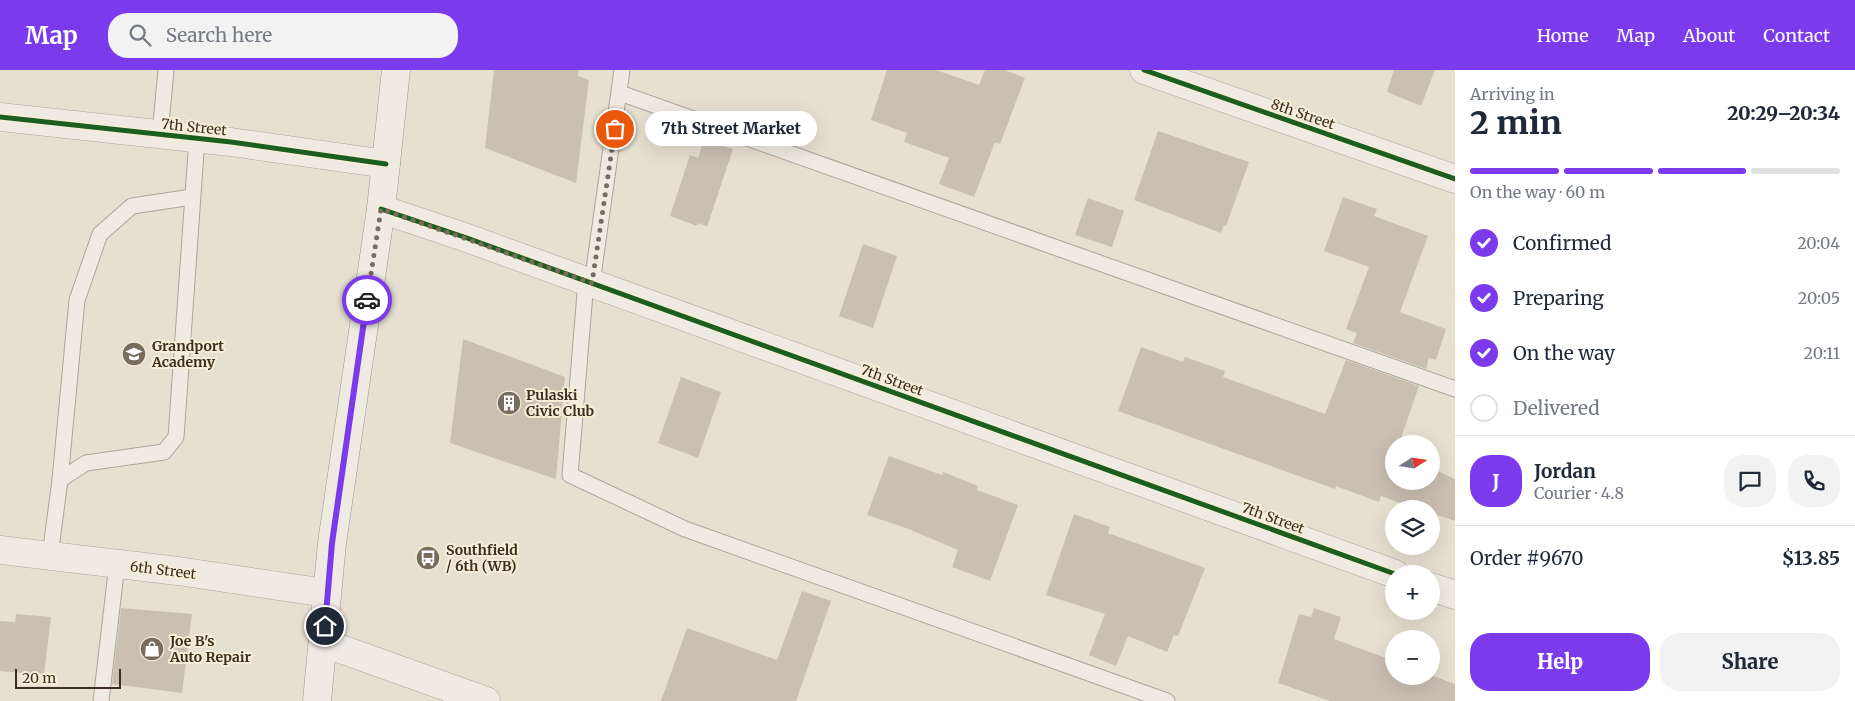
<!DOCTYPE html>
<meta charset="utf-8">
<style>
:root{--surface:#fff;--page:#f2f2f3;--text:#1f2937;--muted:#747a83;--line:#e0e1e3;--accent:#7c3aed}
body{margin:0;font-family:Merriweather,serif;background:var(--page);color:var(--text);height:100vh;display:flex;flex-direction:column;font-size:19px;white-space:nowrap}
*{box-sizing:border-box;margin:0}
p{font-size:16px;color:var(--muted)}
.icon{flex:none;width:28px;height:28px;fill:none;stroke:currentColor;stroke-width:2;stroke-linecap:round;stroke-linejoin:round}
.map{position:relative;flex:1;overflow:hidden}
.side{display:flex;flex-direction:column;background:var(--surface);width:400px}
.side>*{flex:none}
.needle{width:32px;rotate:78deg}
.fabs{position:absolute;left:1385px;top:365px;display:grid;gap:10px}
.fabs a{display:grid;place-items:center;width:55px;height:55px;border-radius:50%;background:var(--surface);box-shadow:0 5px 20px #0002;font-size:25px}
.scale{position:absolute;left:15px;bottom:12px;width:106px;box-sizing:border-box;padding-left:5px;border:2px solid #3d2e20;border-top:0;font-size:14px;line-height:18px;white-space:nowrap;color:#3d2e20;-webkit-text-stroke:4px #f7eed8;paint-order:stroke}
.pin{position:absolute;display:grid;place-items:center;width:42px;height:42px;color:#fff;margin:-21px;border:2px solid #fff;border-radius:50%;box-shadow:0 1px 5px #0007}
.courier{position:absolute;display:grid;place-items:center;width:50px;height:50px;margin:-25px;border:4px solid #7c3aed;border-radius:50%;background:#fff;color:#222;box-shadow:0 1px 6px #0007}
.bubble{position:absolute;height:35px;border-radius:18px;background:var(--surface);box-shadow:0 5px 20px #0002;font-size:16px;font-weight:800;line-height:35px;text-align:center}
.overview em{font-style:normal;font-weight:800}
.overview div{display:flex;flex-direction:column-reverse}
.overview{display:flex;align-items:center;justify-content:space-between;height:85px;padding:0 15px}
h1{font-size:32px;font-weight:800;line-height:38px}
.bar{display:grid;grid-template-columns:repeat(4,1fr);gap:8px 5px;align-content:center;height:60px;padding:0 15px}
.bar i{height:6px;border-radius:4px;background:var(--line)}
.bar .active{background:var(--accent)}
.bar p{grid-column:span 4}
.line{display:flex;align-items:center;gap:12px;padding:0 15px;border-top:1px solid var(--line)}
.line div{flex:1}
.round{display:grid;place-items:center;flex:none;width:52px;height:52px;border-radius:20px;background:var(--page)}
ol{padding:0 15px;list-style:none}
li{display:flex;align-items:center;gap:15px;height:55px}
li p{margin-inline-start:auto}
li .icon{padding:5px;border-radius:50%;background:var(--accent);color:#fff;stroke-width:4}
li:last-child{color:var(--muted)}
li i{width:28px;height:28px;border:2px solid var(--line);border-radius:50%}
.action{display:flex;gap:10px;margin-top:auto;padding:10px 15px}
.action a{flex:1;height:58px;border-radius:20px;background:var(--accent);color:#fff;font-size:20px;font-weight:800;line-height:58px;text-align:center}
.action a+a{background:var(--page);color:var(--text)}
header{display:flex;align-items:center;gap:30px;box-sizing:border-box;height:70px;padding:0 25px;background:var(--accent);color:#fff}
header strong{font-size:24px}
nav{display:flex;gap:28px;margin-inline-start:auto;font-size:18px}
.search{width:350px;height:45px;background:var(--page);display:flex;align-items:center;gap:12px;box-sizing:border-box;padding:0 18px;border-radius:20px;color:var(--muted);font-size:19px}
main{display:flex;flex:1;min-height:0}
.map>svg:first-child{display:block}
</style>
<header>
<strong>Map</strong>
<div class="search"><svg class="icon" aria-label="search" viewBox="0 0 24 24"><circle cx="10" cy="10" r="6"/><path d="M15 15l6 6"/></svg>Search here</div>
<nav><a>Home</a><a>Map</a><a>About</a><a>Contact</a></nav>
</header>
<main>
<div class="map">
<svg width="1455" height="631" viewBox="0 0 1455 631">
<rect width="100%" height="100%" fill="#e7e0d1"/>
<g fill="#cbbfb2">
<path d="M494,0H579L578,6L589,10L576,113L485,78Z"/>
<path d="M887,0H936L979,15L985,0H1005L1025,8L1000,74L995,72L974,127L939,114L949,88L904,72L907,63L871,50Z"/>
<path d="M1394,0H1435L1421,36L1387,22Z"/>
<path d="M1158,61L1249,92L1226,156L1224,155L1221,163L1134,130Z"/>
<path d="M704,70L733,79L707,157L698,153L697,156L670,146L690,85L698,88Z"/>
<path d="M1343,127L1377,139L1374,146L1428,166L1400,242L1446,259L1436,290L1429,288L1426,299L1353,273L1357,263L1346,259L1369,197L1324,181Z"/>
<path d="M1088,128L1124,141L1112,177L1075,165Z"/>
<path d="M863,174L897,186L873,258L839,246Z"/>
<path d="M463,269L565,307L556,409L450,373Z"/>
<path d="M1141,277L1183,292L1185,287L1225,301L1223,307L1325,344L1346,290L1419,316L1399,374H1394V411H1431V398L1455,409V451L1431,443V439H1417L1381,426L1379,432L1336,416L1335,419L1118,341Z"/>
<path d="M681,307L721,322L698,388L658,373Z"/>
<path d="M889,386L942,405L943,402L978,416L977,420L1018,435L990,511L952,497L958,480L906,458L867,445Z"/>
<path d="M1074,444L1110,457L1108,463L1205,498L1178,566L1174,565L1167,582L1128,566L1116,596L1089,585L1105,544L1046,525Z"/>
<path d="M802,521L831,531L796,631H661L687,558L777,590Z"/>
<path d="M121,538L192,544L182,623L112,614Z"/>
<path d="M1314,538L1341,547L1334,569L1394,591V606L1431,605L1455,614V631H1330L1278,613L1299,544L1311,547Z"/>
<path d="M16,544L51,547L44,605L0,601V551L15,552Z"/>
</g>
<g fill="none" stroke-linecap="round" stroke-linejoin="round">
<g stroke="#ada599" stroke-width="17">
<g id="service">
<path d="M620,23L1455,319"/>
<path d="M160,64L166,0"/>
<path d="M586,211L570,405L685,459L1167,631"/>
<path d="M592,213L622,0"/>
<path d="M60,410L77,230L100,164L132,136L192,127"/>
<path d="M50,486L60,410L86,393L164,382L176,367L197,68"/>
<path d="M101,631L117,494"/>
</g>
</g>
<g stroke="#ada599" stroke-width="29">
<g id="minor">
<path d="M1144,0L1455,109"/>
<path d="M0,47L231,72L386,94"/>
<path d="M381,139L467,168L1395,504"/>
<path d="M0,480L178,501L326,523"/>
<path d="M1431,517L1455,525"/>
<path d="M324,573L486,631"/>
</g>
</g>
<g stroke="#9c958a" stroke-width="29">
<path id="secondary" d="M317,631L332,473L381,139L396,0"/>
</g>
<use href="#service" stroke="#efebe3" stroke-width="15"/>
<use href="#minor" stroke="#efebe3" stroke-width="28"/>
<use href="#secondary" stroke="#efebe3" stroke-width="28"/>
<g stroke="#f7eed8" stroke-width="8">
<g id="cycleway">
<path d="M1144,0L1455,109"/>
<path d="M0,47L231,72L386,94"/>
<path d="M381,139L467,168L1395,504"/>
</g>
</g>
<use href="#cycleway" stroke="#1b5e20" stroke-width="5"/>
</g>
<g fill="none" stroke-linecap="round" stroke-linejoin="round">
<path stroke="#786c5e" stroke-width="5" stroke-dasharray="0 9" d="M367,230L381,139L592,213L615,59"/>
<path stroke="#7c3aed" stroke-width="6" d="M325,556L332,473L367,230"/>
</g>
<defs>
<g id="school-disc" transform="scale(1.25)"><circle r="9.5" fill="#786c5e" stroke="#f7eed8"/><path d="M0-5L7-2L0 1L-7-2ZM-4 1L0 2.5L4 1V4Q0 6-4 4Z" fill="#fff"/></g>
<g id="building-disc" transform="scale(1.25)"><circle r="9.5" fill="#786c5e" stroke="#f7eed8"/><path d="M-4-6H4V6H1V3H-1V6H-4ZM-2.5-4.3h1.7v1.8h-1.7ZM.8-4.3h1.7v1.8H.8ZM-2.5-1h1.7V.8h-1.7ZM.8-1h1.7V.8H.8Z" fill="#fff"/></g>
<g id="bus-disc" transform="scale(1.25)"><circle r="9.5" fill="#786c5e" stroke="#f7eed8"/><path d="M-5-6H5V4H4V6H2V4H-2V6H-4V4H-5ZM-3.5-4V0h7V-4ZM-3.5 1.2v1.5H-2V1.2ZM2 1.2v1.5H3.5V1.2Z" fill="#fff"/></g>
<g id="shop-disc" transform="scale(1.25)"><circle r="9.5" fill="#786c5e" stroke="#f7eed8"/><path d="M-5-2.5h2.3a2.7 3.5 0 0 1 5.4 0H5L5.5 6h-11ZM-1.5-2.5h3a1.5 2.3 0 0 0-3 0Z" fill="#fff"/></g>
</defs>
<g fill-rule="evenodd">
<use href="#school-disc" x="134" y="284"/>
<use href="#building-disc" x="509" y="333"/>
<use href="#bus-disc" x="428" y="488"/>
<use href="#shop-disc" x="152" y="579"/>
</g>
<g text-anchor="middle" stroke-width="4" stroke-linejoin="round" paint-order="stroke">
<g font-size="14" fill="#3d2e20" stroke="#f7eed8">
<text transform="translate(1303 44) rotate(19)" y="5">8th Street</text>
<text transform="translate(194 57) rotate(6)" y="5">7th Street</text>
<text transform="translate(892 310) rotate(20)" y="5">7th Street</text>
<text transform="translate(1273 448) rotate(20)" y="5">7th Street</text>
<text transform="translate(163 500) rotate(7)" y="5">6th Street</text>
</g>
<g font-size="14" font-weight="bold" fill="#3d2e20" stroke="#f7eed8" text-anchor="start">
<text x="152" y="281">Grandport<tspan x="152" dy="16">Academy</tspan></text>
<text x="526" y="330">Pulaski<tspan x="526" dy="16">Civic Club</tspan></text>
<text x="446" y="485">Southfield<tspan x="446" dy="16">/ 6th (WB)</tspan></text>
<text x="170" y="576">Joe B's<tspan x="170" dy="16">Auto Repair</tspan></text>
</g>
</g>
</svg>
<div class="fabs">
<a><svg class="needle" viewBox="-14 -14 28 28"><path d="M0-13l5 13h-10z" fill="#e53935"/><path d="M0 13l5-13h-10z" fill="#747a83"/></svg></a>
<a><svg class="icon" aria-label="layers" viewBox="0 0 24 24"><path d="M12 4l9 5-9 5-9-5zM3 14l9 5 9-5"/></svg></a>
<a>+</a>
<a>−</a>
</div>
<div class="scale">20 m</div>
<div class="pin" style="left:615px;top:59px;background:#ea580c"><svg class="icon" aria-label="bag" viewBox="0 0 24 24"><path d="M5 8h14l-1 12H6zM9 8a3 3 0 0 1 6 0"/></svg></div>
<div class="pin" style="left:325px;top:556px;background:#1f2937"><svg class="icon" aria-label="home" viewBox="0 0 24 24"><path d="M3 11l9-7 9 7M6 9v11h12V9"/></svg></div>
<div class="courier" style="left:367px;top:230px"><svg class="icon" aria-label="car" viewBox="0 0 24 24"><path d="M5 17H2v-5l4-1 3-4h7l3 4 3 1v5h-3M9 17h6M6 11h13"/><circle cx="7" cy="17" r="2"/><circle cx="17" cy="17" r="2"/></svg></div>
<div class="bubble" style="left:645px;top:41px;width:172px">7th Street Market</div>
</div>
<section class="side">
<div class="overview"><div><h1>2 min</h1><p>Arriving in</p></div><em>20:29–20:34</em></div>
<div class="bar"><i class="active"></i><i class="active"></i><i class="active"></i><i></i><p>On the way · 60 m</p></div>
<ol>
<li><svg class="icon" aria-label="check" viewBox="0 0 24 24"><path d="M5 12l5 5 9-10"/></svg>Confirmed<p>20:04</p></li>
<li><svg class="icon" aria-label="check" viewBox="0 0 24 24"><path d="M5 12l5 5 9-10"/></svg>Preparing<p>20:05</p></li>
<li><svg class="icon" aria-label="check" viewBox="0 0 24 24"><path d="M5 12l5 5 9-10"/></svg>On the way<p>20:11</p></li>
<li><i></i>Delivered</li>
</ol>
<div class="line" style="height:90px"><b class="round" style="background:var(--accent);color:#fff">J</b><div><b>Jordan</b><p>Courier · 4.8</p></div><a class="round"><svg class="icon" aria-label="chat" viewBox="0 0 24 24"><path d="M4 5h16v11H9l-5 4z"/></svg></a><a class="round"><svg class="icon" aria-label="phone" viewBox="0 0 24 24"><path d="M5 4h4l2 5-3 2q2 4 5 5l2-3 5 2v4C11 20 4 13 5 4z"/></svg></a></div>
<div class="line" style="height:65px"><div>Order #9670</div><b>$13.85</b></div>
<div class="action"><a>Help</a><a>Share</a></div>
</section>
</main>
